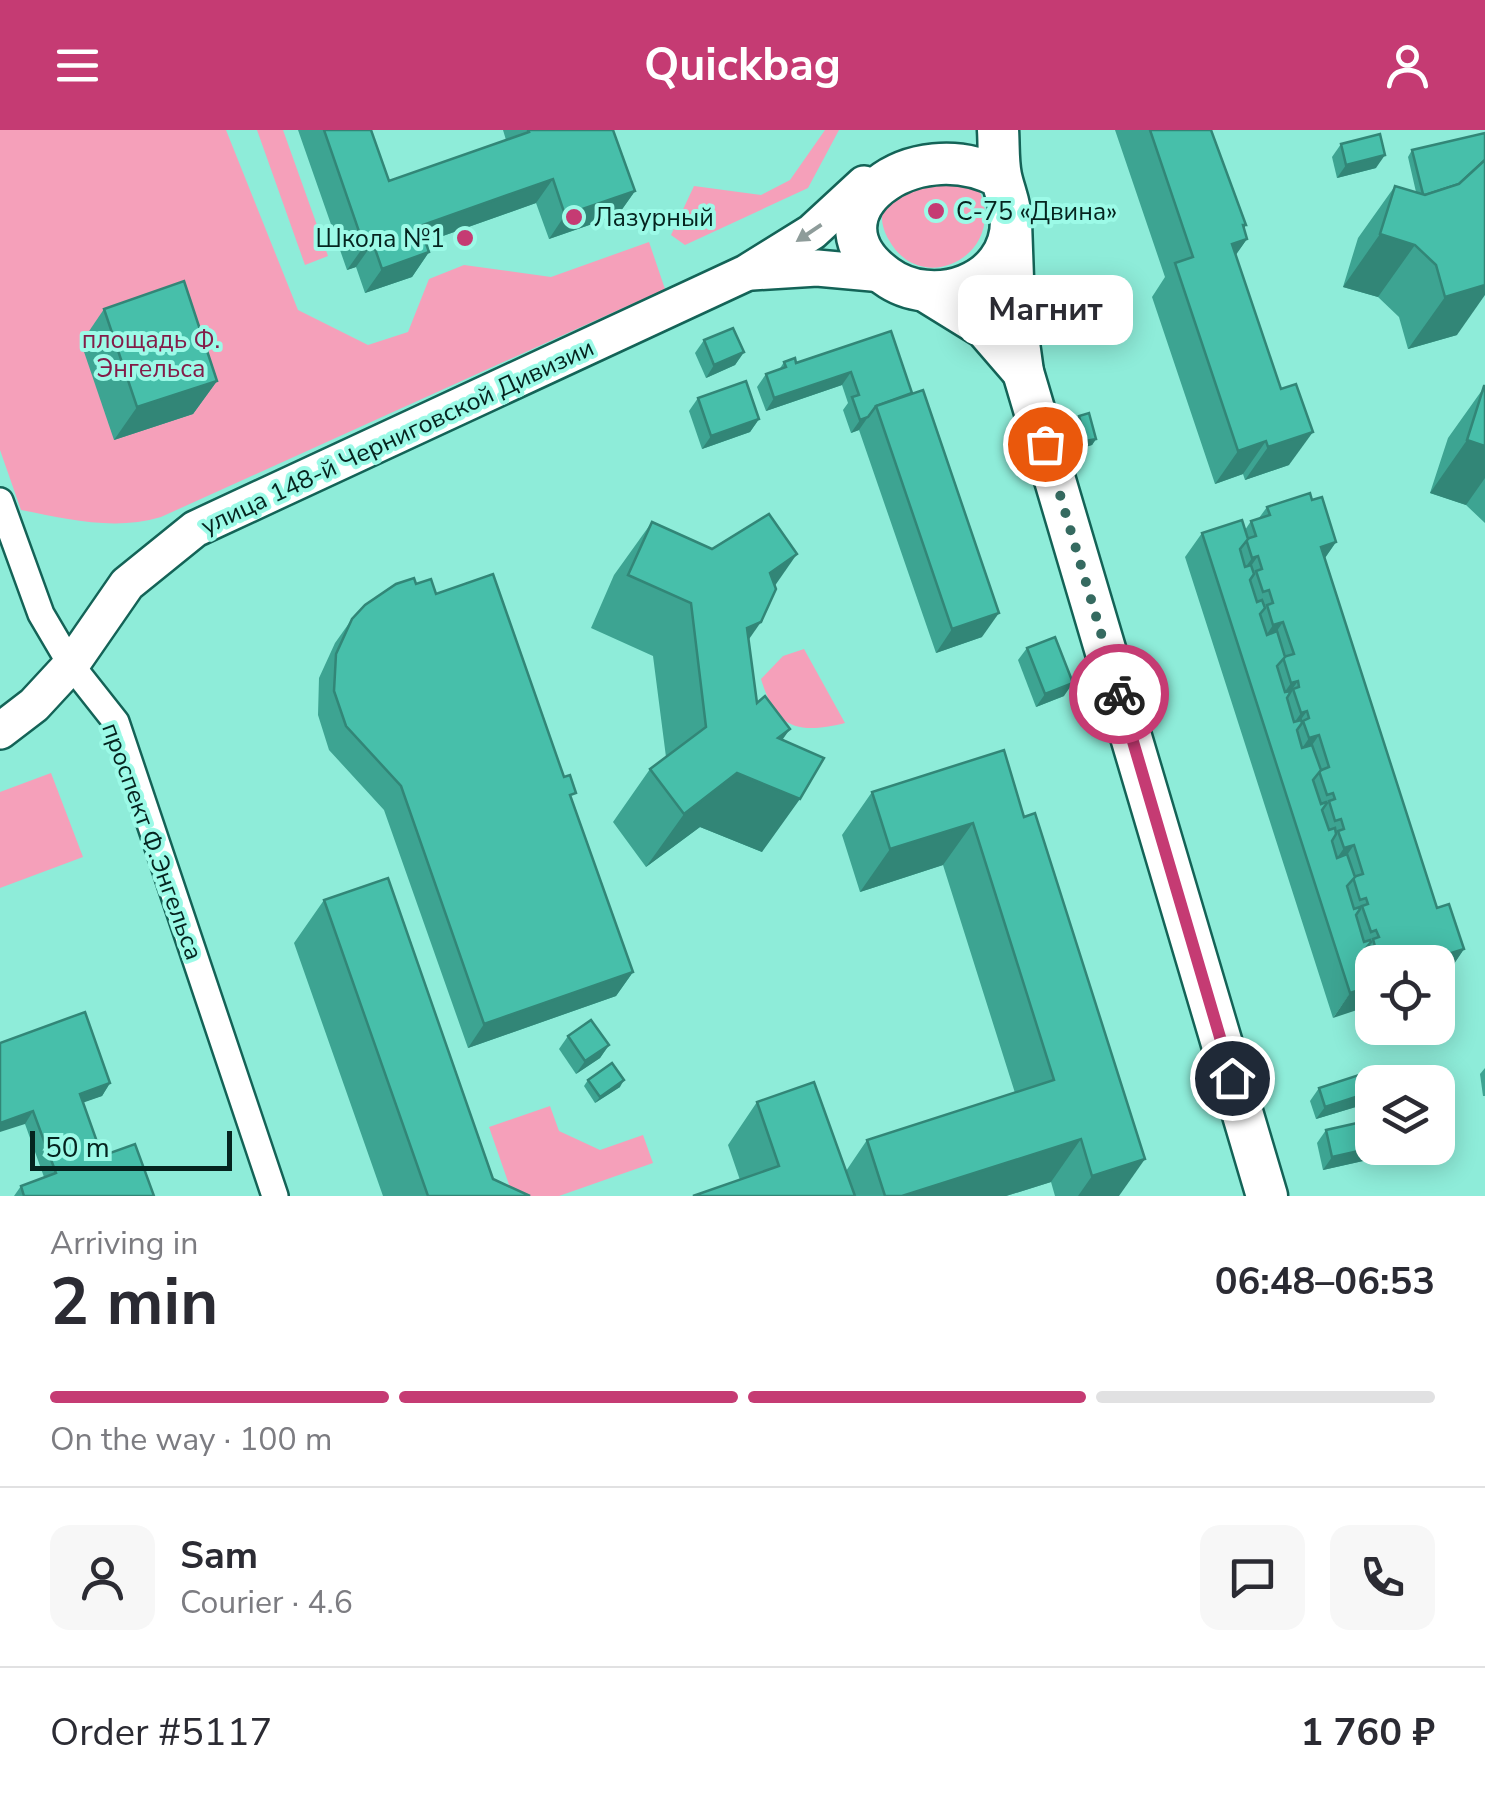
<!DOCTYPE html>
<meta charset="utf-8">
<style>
:root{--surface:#fff;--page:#f7f7f7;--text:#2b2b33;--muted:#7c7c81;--line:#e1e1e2;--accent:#c53b73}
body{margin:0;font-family:"Nunito Sans",sans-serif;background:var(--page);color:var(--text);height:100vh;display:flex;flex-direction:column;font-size:38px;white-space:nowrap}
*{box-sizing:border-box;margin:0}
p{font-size:32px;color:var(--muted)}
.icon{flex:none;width:55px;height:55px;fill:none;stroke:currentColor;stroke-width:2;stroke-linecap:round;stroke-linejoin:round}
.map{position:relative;height:1066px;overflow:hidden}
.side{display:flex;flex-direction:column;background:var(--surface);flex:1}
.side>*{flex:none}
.tools{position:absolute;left:1355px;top:815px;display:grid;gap:20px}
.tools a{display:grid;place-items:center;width:100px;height:100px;border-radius:20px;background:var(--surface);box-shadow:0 5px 25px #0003;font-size:50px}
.scale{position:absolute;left:30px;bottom:25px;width:202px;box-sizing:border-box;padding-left:10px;border:5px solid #05241f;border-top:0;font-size:28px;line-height:35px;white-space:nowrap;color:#05241f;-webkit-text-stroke:8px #9cfae7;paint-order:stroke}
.pin{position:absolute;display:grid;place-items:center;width:85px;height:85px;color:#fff;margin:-42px;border:5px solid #fff;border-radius:50%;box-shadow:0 2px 10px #0007}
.courier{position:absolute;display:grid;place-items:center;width:100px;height:100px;margin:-50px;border:8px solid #c53b73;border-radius:50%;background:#fff;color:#222;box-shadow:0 2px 12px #0007}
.bubble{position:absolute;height:70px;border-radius:20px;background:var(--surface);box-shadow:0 5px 25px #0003;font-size:32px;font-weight:700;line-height:70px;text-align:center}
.overview em{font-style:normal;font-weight:700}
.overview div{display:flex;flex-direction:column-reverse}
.overview{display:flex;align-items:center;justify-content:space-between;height:170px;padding:0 50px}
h1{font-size:65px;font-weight:700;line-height:75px}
.bar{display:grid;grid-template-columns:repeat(4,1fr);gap:15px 10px;align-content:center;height:120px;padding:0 50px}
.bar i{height:12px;border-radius:8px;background:var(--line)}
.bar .current{background:var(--accent)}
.bar p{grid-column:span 4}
.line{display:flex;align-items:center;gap:25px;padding:0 50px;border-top:2px solid var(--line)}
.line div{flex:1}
.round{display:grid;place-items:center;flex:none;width:105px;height:105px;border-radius:20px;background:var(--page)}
header{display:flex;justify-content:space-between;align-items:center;height:130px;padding:0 50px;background:var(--accent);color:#fff;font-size:45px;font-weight:700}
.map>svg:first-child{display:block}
</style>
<header><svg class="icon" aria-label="menu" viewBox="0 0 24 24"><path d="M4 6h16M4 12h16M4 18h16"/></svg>Quickbag<svg class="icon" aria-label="person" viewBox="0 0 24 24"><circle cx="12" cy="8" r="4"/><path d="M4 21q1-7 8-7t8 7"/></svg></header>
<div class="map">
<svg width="1485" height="1066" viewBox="0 0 1485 1066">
<rect width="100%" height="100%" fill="#8eecd9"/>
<g fill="#f5a0ba">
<path d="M0,0H226L298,180L368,215L408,202L429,149L464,135L551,147L649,112L665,159L161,387C114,401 68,389 21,380L0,320Z"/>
<path d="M257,0H283L328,126L305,135Z"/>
<path d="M825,0H839L808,58L685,115L671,105L694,56L761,65L790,50Z"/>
<path d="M902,45L978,58C1010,123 922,170 889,110C884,102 880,90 883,80C887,68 896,56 902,45Z"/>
<path d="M804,519L845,593C797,605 776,598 761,549L783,526Z"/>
<path d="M51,643L83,727L0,758V662Z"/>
<path d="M550,976L559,1001L600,1020L643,1005L653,1033L559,1066H513L489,997Z"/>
</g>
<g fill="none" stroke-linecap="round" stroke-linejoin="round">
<g stroke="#146357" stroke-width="30">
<path id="minor" d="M0,371L41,484L71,535L116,592L275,1066"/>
</g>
<g stroke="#146357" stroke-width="40">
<g id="secondary">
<path d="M752,142L817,138L883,144"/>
<path d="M0,601L34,575L71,535L127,454L195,399L746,143L812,102L864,54"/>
</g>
</g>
<g stroke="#146357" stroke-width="45">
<g id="primary">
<path d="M998,0C999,15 998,31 1001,46C1004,61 1011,74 1011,91C1011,155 932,180 886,146C802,85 913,0 1001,48"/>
<path d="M1011,92L1014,177L1023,242L1267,1066"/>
<path d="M930,164L985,198L1023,242"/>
</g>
</g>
<use href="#minor" stroke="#fff" stroke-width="25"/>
<use href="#secondary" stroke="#fff" stroke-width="35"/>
<use href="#primary" stroke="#fff" stroke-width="40"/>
</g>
<g fill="#3da492">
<path d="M298,0H371L389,51L506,10L503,0H613L635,61L618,85L549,109L536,73L426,112L429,122L412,147L365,163L356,137L347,140Z"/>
<path d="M1115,0H1211L1246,95L1244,98L1247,109L1235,125L1289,335L1245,350L1243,344L1215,354L1152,167L1165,147Z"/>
<path d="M1341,14L1376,38L1337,48L1332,27Z"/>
<path d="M1412,20L1457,205L1408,219L1399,187L1378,167L1343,157L1358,108L1395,56L1416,62L1408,27Z"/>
<path d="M104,179L217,251L193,284L114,310L81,213Z"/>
<path d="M891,201L982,507L936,523L859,300L851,303L843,280L848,273L842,255L766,281L757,257L766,244L779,240L784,232L796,233Z"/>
<path d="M704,210L744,222L735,235L706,248L695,223Z"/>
<path d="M1485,256V393L1466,375L1430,363L1448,308Z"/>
<path d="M698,268L759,289L750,302L702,319L689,281Z"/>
<path d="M1079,286L1096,309L1092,315L1082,318L1074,293Z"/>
<path d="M1312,370L1336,412L1325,428L1437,778L1464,819L1441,853L1438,854V832H1372L1333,888L1185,427L1202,403L1245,400L1251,391L1259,388L1267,377Z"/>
<path d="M652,392L775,455L748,510L757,573L782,610L762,722L700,697L646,737L613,692L650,639L666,627L653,526L591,498L614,445Z"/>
<path d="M416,454L436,464L572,669L633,842L616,866L468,918L384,680L329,620L318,585L319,548L335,513L352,489Z"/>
<path d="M1027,518L1064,566L1036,577L1018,530Z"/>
<path d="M1004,620L1119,1066H1055L1051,1052L1006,1066H693L740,1050L728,1015L757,972L846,1041L867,1010L1015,963L943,735L860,762L842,705L872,662Z"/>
<path d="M324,770L493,1049L530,1066H383L294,813Z"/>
<path d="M568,906L609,915L600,928L576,944L559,919Z"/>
<path d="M0,913L110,953L102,966L83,972L102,1026L154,1066H14L21,1056L44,1047L25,994Z"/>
<path d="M1485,938V966H1483L1480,944Z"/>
<path d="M588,950L620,957L595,973L584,956Z"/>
<path d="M1319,958L1368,963L1359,976L1316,989L1310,971Z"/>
<path d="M1326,1000L1363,1031L1323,1040L1317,1013Z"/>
</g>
<g fill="#328677">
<path d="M1385,25L1376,38L1337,48L1346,35Z"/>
<path d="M553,49L536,73L403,120L420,96Z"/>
<path d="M635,61L618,85L549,109L565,85Z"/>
<path d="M1243,95H1246L1233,114L1247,109L1224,142L1208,147Z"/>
<path d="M1380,104L1415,115L1378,167L1343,157Z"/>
<path d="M373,113L356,137L347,140L364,116Z"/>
<path d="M429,122L412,147L365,163L382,139Z"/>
<path d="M1485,155V165L1457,205L1408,219L1445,167Z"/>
<path d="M744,222L735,235L706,248L714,235Z"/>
<path d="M851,242L842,255L766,281L774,268Z"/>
<path d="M217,251L193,284L114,310L137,277Z"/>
<path d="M868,287L859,300L851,303L860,290Z"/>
<path d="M759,289L750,302L702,319L711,306Z"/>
<path d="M1313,302L1289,335L1245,350L1268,317Z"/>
<path d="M1096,309L1092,315L1082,318L1086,311Z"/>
<path d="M1467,310L1485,316V348L1466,375L1430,363Z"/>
<path d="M1266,311L1243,344L1215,354L1238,321Z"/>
<path d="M1336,412L1313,445L1321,417Z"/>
<path d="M797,424L760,477L770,443Z"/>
<path d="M1258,426L1235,459L1229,461L1252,428Z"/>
<path d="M999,483L982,507L936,523L952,499Z"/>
<path d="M761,492L724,545L747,498Z"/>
<path d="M1283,492L1260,526L1250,529L1273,495Z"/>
<path d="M1298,551L1274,585L1268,586L1291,553Z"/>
<path d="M1073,553L1064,566L1036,577L1045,564Z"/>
<path d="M1307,581L1284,614L1278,616L1301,583Z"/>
<path d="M790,599L754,650L800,669L762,722L700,697L646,737L684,684Z"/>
<path d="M1319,605L1296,639L1286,642L1309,608Z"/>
<path d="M973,693L943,735L860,762L890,719Z"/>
<path d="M1354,715L1331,748L1320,752L1344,718Z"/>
<path d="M1464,819L1441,853L1438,854V832H1423Z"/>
<path d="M1387,821L1379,832L1354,857L1377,824Z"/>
<path d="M1415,825L1410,832H1391Z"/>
<path d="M633,842L616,866L468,918L484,894Z"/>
<path d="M1372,856V875L1333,888L1350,863Z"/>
<path d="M609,915L600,928L576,944L585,931Z"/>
<path d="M624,950L620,957L595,973L600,967Z"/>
<path d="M110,953L102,966L71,977L80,964Z"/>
<path d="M1368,963L1359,976L1316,989L1325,977Z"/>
<path d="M33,981L25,994L0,1002V993Z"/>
<path d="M1081,1009L1051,1052L1006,1066H902Z"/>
<path d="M1372,1018L1363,1031L1323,1040L1332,1027Z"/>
<path d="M1145,1029L1119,1066H1078L1092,1046Z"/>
</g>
<g fill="#47bfaa" stroke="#328677" stroke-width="2.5">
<path d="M324,0H371L389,51L529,2L528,0H613L635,61L565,85L553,49L420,96L429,122L382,139L373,113L364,116Z"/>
<path d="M1150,0H1211L1246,95H1243L1247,109L1232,114L1281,259L1296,254L1313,302L1268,317L1266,311L1238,321L1175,133L1193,127Z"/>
<path d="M1485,3V30L1459,54L1425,65L1423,64L1412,20Z"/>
<path d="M1380,4L1385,25L1346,35L1341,14Z"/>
<path d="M1485,30V155L1445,167L1436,135L1415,115L1380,104L1395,56L1425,65L1459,54Z"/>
<path d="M184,151L217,251L137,277L104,179Z"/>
<path d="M733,198L744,222L714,235L704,210Z"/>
<path d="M891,201L912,263L876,276L868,287L860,290L852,267L859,265L851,242L774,268L766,244L786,237L784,232L795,228L796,233Z"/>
<path d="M746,251L759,289L711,306L698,268Z"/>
<path d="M1484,256H1485V316L1467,310Z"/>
<path d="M923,260L999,483L952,499L876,276Z"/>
<path d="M1089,283L1096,309L1086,311L1079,286Z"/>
<path d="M1310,363L1312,370L1322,367L1336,412L1321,417L1437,778L1449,774L1464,819L1423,832H1418L1415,825L1391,832L1387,821L1377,824L1373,809L1379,807L1376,800L1371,802L1362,776L1368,774L1366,768L1360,770L1353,747L1363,744L1354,715L1344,718L1338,701L1344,699L1341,689L1335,691L1329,671L1335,669L1333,663L1327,665L1319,641L1329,637L1319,605L1309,608L1303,591L1309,588L1307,581L1301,583L1293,559L1299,557L1298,551L1291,553L1283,527L1294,524L1283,492L1273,495L1267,475L1273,473L1269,460L1263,462L1256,441L1262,439L1258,426L1252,428L1246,409L1256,406L1251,391L1270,385L1267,377Z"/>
<path d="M769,384L797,424L770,443L776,459L761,492L747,498L757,573L765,566L790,599L778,608L824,628L800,669L737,643L684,684L650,639L706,597L691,473L628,445L652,392L712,419Z"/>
<path d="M1242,390L1248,409L1240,419L1245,437L1251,435L1254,444L1250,450L1257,472L1262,470L1265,478L1260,484L1267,505L1277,501L1285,527L1277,536L1285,562L1291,561L1287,568L1294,592L1301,590L1302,593L1297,600L1302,618L1312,615L1321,640L1313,650L1321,674L1326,672L1327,673L1322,680L1329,700L1335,698L1336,704L1332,711L1337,728L1347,724L1355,747L1347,756L1354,779L1360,777V779L1356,785L1364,812L1370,810L1371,812L1366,818L1371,833H1372V856L1350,863L1202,403Z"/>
<path d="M493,444L564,647L570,645L576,663L570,665L633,842L484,894L401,656L346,596L334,561L336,524L352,489L365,475L396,454L414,448L416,454L431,449L436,464Z"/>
<path d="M1055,507L1073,553L1045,564L1027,518Z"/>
<path d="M1004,620L1024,687L1035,683L1145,1029L1092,1046L1081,1009L902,1066H885L867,1010L1054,950L973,693L890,719L872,662Z"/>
<path d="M388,748L493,1049L530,1066H428L324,770Z"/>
<path d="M85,882L110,953L80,964L102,1026L135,1014L154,1066H24L21,1056L56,1043L33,981L0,993V913Z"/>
<path d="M591,890L609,915L585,931L568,906Z"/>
<path d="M612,933L624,950L600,967L588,950Z"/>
<path d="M1362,944L1368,963L1325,977L1319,958Z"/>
<path d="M814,952L855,1066H693L779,1036L757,972Z"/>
<path d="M1366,991L1372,1018L1332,1027L1326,1000Z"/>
</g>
<defs><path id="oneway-solid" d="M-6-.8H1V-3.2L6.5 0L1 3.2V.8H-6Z" transform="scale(2.5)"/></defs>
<use fill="#8e9c9a" href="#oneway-solid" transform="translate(809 103) rotate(146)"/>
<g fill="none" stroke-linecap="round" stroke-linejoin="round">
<path stroke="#356a60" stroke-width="10" stroke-dasharray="0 18" d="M1045,314L1119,564"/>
<path stroke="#c53b73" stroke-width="12" d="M1119,564L1232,948"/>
</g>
<g fill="#c53b73" stroke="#9cfae7" stroke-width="4">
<circle cx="936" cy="81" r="10"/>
<circle cx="574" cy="87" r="10"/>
<circle cx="465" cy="108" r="10"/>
</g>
<g text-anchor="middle" stroke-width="8" stroke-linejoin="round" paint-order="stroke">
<g font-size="25" fill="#05241f" stroke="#9cfae7" text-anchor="start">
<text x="956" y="90">С-75 «Двина»</text>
<text x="594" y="96">Лазурный</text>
<text x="445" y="117" text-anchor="end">Школа №1</text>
</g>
<g font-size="25" fill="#831d49" stroke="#9cfae7">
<text x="151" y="218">площадь Ф.<tspan x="151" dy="29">Энгельса</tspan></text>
</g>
<g font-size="25" fill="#05241f" stroke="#9cfae7">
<text transform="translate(397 306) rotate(-25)" y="9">улица 148-й Черниговской Дивизии</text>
<text transform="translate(153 711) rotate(70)" y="9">проспект Ф.Энгельса</text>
</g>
</g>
</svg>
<div class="tools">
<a><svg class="icon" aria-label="locate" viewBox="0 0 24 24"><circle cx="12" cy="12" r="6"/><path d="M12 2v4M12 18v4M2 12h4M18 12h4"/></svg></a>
<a><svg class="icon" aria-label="layers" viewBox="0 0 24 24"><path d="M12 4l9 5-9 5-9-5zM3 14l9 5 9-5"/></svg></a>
</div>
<div class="scale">50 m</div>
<div class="pin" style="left:1045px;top:314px;background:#ea580c"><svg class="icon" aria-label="bag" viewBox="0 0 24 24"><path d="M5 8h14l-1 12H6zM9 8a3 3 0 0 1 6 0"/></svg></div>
<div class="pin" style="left:1232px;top:948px;background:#1f2937"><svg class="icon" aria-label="home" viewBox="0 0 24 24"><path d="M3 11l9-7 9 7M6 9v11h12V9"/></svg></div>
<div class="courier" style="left:1119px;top:564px"><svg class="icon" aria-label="bike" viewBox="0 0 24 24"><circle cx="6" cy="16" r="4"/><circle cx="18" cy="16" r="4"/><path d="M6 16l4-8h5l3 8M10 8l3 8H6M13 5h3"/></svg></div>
<div class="bubble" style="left:958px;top:145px;width:175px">Магнит</div>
</div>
<section class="side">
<div class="overview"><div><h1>2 min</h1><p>Arriving in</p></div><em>06:48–06:53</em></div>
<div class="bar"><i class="current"></i><i class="current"></i><i class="current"></i><i></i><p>On the way · 100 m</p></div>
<div class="line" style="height:180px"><a class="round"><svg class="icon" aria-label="person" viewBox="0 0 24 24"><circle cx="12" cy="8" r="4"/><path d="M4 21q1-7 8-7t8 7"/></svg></a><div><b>Sam</b><p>Courier · 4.6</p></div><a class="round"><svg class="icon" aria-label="chat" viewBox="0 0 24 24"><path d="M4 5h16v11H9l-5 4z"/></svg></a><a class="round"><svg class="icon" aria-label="phone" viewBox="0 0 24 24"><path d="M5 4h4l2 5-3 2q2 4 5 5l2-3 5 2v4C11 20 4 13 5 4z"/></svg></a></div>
<div class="line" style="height:130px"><div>Order #5117</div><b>1 760 ₽</b></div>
</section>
